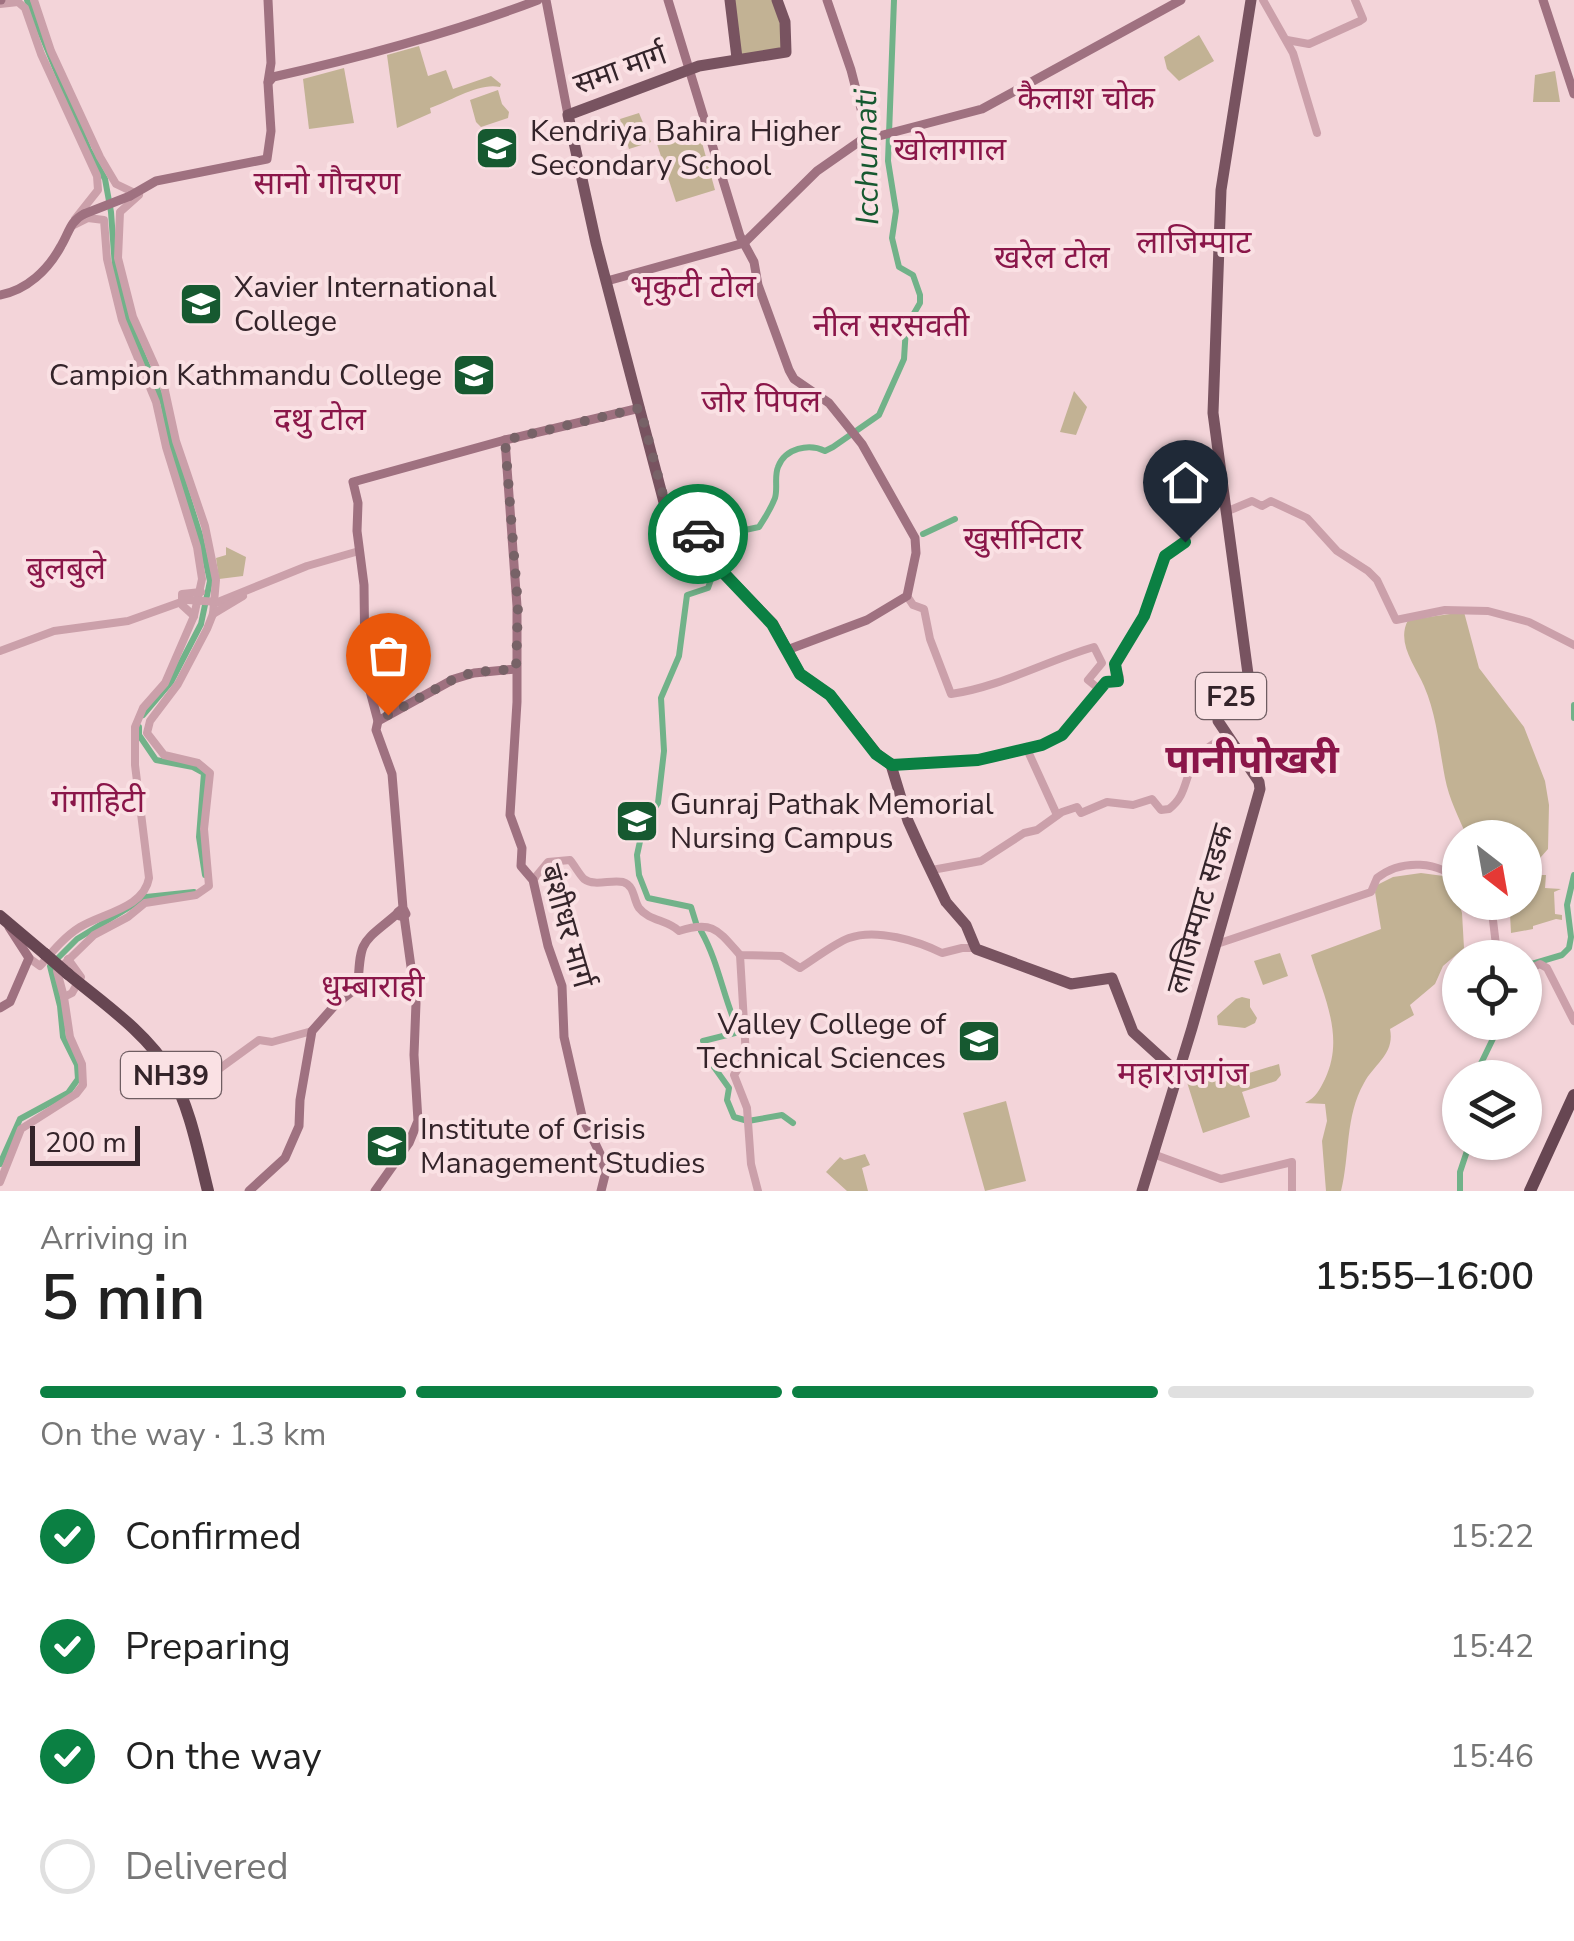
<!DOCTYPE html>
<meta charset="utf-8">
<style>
:root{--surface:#fff;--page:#f2f2f2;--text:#222;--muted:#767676;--line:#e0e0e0;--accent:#0b8043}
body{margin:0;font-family:"Nunito Sans","Noto Sans Devanagari",sans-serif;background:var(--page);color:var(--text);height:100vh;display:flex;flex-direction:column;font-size:38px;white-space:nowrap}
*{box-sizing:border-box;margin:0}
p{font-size:32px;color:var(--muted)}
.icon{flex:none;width:55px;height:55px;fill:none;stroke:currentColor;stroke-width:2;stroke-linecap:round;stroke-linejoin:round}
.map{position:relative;height:1191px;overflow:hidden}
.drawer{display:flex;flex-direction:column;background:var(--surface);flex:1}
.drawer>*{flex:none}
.needle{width:65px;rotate:149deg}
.controls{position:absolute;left:1442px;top:820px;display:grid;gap:20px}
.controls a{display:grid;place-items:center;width:100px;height:100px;border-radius:50%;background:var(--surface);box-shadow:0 2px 8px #0004;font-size:50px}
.scale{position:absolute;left:30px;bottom:25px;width:110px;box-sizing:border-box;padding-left:10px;border:5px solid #34242a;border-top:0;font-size:28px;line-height:35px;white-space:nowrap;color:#34242a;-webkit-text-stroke:8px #fae1e4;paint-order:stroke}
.pin{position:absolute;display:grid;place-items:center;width:85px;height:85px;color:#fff;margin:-102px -42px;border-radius:50% 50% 50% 0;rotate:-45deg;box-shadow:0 0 10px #0007}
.pin .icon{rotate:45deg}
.courier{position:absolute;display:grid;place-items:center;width:100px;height:100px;margin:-50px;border:8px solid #0b8043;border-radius:50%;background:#fff;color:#222;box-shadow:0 2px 12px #0007}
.head em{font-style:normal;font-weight:600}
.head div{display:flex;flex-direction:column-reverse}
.head{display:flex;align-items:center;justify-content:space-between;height:170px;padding:0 40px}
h1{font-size:65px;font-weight:600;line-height:75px}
.bar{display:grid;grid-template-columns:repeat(4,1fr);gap:15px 10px;align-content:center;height:120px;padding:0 40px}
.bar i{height:12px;border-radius:8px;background:var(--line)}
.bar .current{background:var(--accent)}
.bar p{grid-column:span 4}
ol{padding:0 40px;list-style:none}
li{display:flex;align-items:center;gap:30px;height:110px}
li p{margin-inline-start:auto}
li .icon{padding:10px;border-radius:50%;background:var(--accent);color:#fff;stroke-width:4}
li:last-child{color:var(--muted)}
li i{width:55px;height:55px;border:5px solid var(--line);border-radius:50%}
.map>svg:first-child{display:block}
</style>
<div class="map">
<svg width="1574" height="1191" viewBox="0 0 1574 1191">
<rect width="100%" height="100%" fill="#f3d4d9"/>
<g fill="#c2b294">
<path d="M733,0H775L785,47L740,56Z"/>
<path d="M1199,35L1214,61L1179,81L1167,69L1164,57Z"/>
<path d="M419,46L428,76L446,70L453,89L491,76L501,84L500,87C480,82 451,101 430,108L431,113L397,128L387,55Z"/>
<path d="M344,68L354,123L309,129L303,79Z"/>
<path d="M1555,71L1560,102H1533L1535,75Z"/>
<path d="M498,90L502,104L509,112L508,118L481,127L476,122L470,100Z"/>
<path d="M639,113L651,142L629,149L620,119Z"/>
<path d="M691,132L701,139L715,190L676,202L656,141Z"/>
<path d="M1074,391L1087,407L1076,435L1060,432Z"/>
<path d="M226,547L246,557L243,576L219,579L216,558L226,555Z"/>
<path d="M1464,612L1479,668L1524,727L1545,781L1549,805L1548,849L1525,875V838L1467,837C1459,818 1449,799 1445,778C1439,747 1437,716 1424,686C1415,665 1396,643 1408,620Z"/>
<path d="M1421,873L1451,877L1462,913L1464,948L1443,966L1435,984L1410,1005L1414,1015L1390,1029C1395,1054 1375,1063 1364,1083C1345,1116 1350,1156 1341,1191H1326L1322,1141L1327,1121L1325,1104L1305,1103C1316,1097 1319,1091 1325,1079C1345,1037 1324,997 1311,955L1381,929L1375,892L1377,885L1393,877Z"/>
<path d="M1541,875H1546L1545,888L1561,889L1554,892L1555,914L1562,915V920L1556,919L1533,926V929L1511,933L1510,914L1515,903L1525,902V888Z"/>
<path d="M1280,953L1288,976L1263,985L1254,961Z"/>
<path d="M1242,997L1250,999V1007L1257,1018L1255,1023L1245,1028L1218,1025L1217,1016L1236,999Z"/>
<path d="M1225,1061L1236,1077L1279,1064L1281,1075L1276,1081L1242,1092L1250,1117L1203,1133L1186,1079L1187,1073Z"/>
<path d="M1006,1101L1026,1181L985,1191L963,1113Z"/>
<path d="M865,1154L870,1165L862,1168L868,1191H847L826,1172L840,1157L844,1160Z"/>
</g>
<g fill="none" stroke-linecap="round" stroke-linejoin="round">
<g stroke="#71b289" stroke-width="6">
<path d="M27,0L89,150L105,179L111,212L115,267L127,318L163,403L171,443L200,535L210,581L201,624L171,682L143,715"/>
<path d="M923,534L955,519"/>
<path d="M1574,705V718"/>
<path d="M139,727V735L156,760L193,767L204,773L199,837L205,875"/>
<path d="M696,923L691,907L648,898L639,875L637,855L644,823L658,803L664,751L661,698L679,656L687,595L708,588L718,560L736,549L745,530L759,527C765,518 771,508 775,498C778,488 774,477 778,467C785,448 809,443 825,451L833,447L879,415L904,359L906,327L920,303V295L913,275L899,267L892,238L896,211L888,161L894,0"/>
<path d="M701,931C719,963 723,997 738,1030"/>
<path d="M1525,966L1562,955L1569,948L1571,937L1567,905L1574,875"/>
<path d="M703,1041L735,1033"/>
<path d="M704,1045L709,1060L729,1088L727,1100L734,1117L748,1121L782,1115L793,1123"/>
<path d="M1474,1078L1501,1022"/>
<path d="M0,1164L20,1119L68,1093L78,1079L77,1065L63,1037L60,1006L50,966L77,939L146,897L194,892"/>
<path d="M1460,1191V1172L1470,1142"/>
</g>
<g stroke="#cba0aa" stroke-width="8">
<path d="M34,0L51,51L100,157L116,184L139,195L120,212L118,258L133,317L164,386L176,441L205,526L216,580L213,614L207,629L178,684L150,721L147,733L164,755L198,763L210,773L204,829L209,886L196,895L145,903L128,917L94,935L57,971L64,997"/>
<path d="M1263,0L1293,53L1317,133"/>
<path d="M0,4L18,2L25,8L41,54L97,176L98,190L75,219"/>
<path d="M1287,40L1309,44L1360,21L1363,19L1355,0"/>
<path d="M74,225L88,218L104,220L107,259L122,320L156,402L166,447L197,547L202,579L194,616"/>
<path d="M1228,511L1252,501L1262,506L1271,501L1307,518L1337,551L1368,571L1377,580L1396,620L1445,610L1488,611L1529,622L1574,645"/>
<path d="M907,596L913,605L924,609L930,639L951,694C1000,687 1046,661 1094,647L1102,663L1088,680L1099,689"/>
<path d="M218,602L307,566L359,551"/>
<path d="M213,614L243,596"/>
<path d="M0,651L54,631L128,621L184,601"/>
<path d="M1026,747L1057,815"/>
<path d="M891,765L978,760L1041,745L1062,735L1105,683L1118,681L1120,677L1115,664L1143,616L1165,556L1188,536L1195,493L1192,473L1199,464L1217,453"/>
<path d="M932,870L981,861L1024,833L1037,830L1062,812L1077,807L1081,813L1107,802L1133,805L1152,799L1161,810L1169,809C1186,796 1184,781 1193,764C1199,751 1215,743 1226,736"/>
<path d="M533,880L548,862L570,860C575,866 579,874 584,879C595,887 611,879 623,882C635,886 633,899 639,908C649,921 668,920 679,931C713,920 718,930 740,955L781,956L800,968C815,959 833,944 849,938C876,928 918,941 942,953L962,948H976"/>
<path d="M1481,902L1492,912L1496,945L1506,958"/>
<path d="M1217,944L1371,892L1377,878C1401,859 1440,860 1460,883"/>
<path d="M740,955L746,1056L734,1075L747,1108L751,1164L758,1191"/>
<path d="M29,958L40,966C52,952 64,937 80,927C103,913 144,908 149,878L135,765V727L143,708L165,683L194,616L182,605V594L201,592"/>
<path d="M1525,971L1540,964L1547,968L1574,1021"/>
<path d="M179,1092L219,1069L259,1040L272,1042L312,1031"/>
<path d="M1153,1154L1221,1179L1292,1162V1191"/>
<path d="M0,1182L21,1129L76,1094L83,1085L82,1064L70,1037L64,997L72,993L81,977L68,959"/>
</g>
<g stroke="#9f7180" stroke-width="9">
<path d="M0,0H1"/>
<path d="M546,0L568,115"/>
<path d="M668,0L740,236L754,262L758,285L789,370L794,379L829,403L862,444L915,538L916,553L907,596L867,620L787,650"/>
<path d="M827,0L851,70L868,136"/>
<path d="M1543,0L1574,94"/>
<path d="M268,82L271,63L268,0"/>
<path d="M130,196L156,181L267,159L271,131L268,83L273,77C362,57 452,33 538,0"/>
<path d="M607,281L744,243L817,171L860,141L982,109L1181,0"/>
<path d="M0,295C27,290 48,270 61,246C69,233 70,221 84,214"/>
<path d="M378,721L454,679L474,673L516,669"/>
<path d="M403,908L406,914L400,916L398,912L403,908L392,774L376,730L378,721L365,672L364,585L357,531L358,503L353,482L505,440"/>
<path d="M0,1008L10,1002L29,958L9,927"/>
<path d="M249,1191L285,1158L299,1126L300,1100L312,1031L336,1004L358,987C360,937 362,944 398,913"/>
<path d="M375,1191L409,1143L418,1121L414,1055L416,1003L404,916"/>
<path d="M601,1191L605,1175L603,1160L582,1116L564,1037L562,986L548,946L533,880L521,866L522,848L510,815L517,702V606L505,440L640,408"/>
</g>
<g stroke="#785360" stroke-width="11">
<path d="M730,0L737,58"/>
<path d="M777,0L785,22L786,52L699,66L568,115L596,243L665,506L672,515L693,529L718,567L773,624L800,674L830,695L876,753L891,765L908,821L922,852L946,902L966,925L976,949L1071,984L1112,978L1133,1032L1178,1073"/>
<path d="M1142,1191L1192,1028L1260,789L1259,782L1218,721C1220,699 1244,694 1248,674L1213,413L1221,190L1251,0"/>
</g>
<g stroke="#674652" stroke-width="12">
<path d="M0,916L45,954"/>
<path d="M68,974C103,1003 146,1032 170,1072C190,1107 198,1151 208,1191"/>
<path d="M1530,1191L1574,1095"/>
</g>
<path stroke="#cba0aa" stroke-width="8" d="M188,600L218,602"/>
<path stroke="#9f7180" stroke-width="9" d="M84,214L130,196"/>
<path stroke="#674652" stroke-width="12" d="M45,954L68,974"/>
</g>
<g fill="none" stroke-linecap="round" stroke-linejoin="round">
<path stroke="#776267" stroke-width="10" stroke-dasharray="0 18" d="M388,715L454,679L474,672L516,669L518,606L505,440L640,408L667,510L698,534"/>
<path stroke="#0b8043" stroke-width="12" d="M698,534L718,567L772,624L800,674L830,695L876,754L892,765L978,760L1042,745L1062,735L1106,682L1118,681L1115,664L1144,616L1165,556L1185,542"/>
</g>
<defs>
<g id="university-square" transform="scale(2.25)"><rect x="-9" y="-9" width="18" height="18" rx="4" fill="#165930" stroke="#fae1e4"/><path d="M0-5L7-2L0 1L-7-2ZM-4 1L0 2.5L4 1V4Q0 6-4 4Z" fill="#fff"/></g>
</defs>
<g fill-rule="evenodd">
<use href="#university-square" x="497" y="148"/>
<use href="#university-square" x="201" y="304"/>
<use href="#university-square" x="474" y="375"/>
<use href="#university-square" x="637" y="821"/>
<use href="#university-square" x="979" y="1041"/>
<use href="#university-square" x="387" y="1146"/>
</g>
<g text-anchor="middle" stroke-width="8" stroke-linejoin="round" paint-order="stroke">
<g fill="#fae1e4" stroke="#6f5d62" stroke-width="2.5">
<rect x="1196" y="673" width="70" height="46" rx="8"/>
<rect x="121" y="1052" width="100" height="46" rx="8"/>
</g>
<g font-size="28" font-weight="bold" fill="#34242a">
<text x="1231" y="706">F25</text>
<text x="171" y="1085">NH39</text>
</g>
<g font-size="30" fill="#34242a" stroke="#fae1e4">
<text transform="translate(620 69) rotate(-20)" y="10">समा मार्ग</text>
<text transform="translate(1200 909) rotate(-74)" y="10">लाजिम्पाट सडक</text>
<text transform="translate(567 926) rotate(74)" y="10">बंशीधर मार्ग</text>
</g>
<g font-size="30" fill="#34242a" stroke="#fae1e4" text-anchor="start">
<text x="530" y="141">Kendriya Bahira Higher<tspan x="530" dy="34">Secondary School</tspan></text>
<text x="234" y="297">Xavier International<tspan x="234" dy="34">College</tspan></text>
<text x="442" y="385" text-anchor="end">Campion Kathmandu College</text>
<text x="670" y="814">Gunraj Pathak Memorial<tspan x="670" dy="34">Nursing Campus</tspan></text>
<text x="946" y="1034" text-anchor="end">Valley College of<tspan x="946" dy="34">Technical Sciences</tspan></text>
<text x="420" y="1139">Institute of Crisis<tspan x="420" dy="34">Management Studies</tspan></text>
</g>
<g font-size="32" fill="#8a1649" stroke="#fae1e4">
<text x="1086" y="109">कैलाश चोक</text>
<text x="950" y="160">खोलागाल</text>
<text x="327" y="194">सानो गौचरण</text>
<text x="1194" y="253">लाजिम्पाट</text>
<text x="1052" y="268">खरेल टोल</text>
<text x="693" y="297">भृकुटी टोल</text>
<text x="891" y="336">नील सरसवती</text>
<text x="761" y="412">जोर पिपल</text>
<text x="320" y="430">दथु टोल</text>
<text x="1023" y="549">खुर्सानिटार</text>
<text x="66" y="579">बुलबुले</text>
<text x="98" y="812">गंगाहिटी</text>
<text x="373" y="997">धुम्बाराही</text>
<text x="1183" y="1084">महाराजगंज</text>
</g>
<g font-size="32" font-style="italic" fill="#165930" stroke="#fae1e4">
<text transform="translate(866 157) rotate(-91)" y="11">Icchumati</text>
</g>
<g font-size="40" font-weight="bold" fill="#8a1649" stroke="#fae1e4">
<text x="1252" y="773">पानीपोखरी</text>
</g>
</g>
</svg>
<div class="controls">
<a><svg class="needle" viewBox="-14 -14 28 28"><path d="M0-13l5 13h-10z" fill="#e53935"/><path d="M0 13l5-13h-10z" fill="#767676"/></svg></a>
<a><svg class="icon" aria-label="locate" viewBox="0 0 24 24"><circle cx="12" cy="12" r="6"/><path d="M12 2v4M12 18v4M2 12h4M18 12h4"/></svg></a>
<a><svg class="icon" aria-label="layers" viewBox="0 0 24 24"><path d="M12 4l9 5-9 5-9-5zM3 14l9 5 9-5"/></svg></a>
</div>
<div class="scale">200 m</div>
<div class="pin" style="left:388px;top:715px;background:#ea580c"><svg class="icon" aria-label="bag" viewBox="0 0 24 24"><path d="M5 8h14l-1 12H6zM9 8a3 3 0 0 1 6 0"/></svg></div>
<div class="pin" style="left:1185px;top:542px;background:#1f2937"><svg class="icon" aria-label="home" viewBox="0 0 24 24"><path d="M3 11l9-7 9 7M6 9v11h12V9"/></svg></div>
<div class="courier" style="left:698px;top:534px"><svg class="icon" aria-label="car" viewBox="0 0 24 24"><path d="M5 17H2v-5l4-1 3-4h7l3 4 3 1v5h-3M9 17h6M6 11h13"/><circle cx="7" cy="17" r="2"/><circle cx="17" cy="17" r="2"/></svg></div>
</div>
<section class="drawer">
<div class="head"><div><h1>5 min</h1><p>Arriving in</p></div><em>15:55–16:00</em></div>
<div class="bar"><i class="current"></i><i class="current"></i><i class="current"></i><i></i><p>On the way · 1.3 km</p></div>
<ol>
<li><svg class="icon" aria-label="check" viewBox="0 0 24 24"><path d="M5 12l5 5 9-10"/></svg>Confirmed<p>15:22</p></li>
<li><svg class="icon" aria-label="check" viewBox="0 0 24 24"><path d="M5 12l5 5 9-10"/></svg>Preparing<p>15:42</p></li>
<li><svg class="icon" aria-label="check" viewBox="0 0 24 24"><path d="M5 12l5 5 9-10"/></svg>On the way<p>15:46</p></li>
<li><i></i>Delivered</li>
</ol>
</section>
